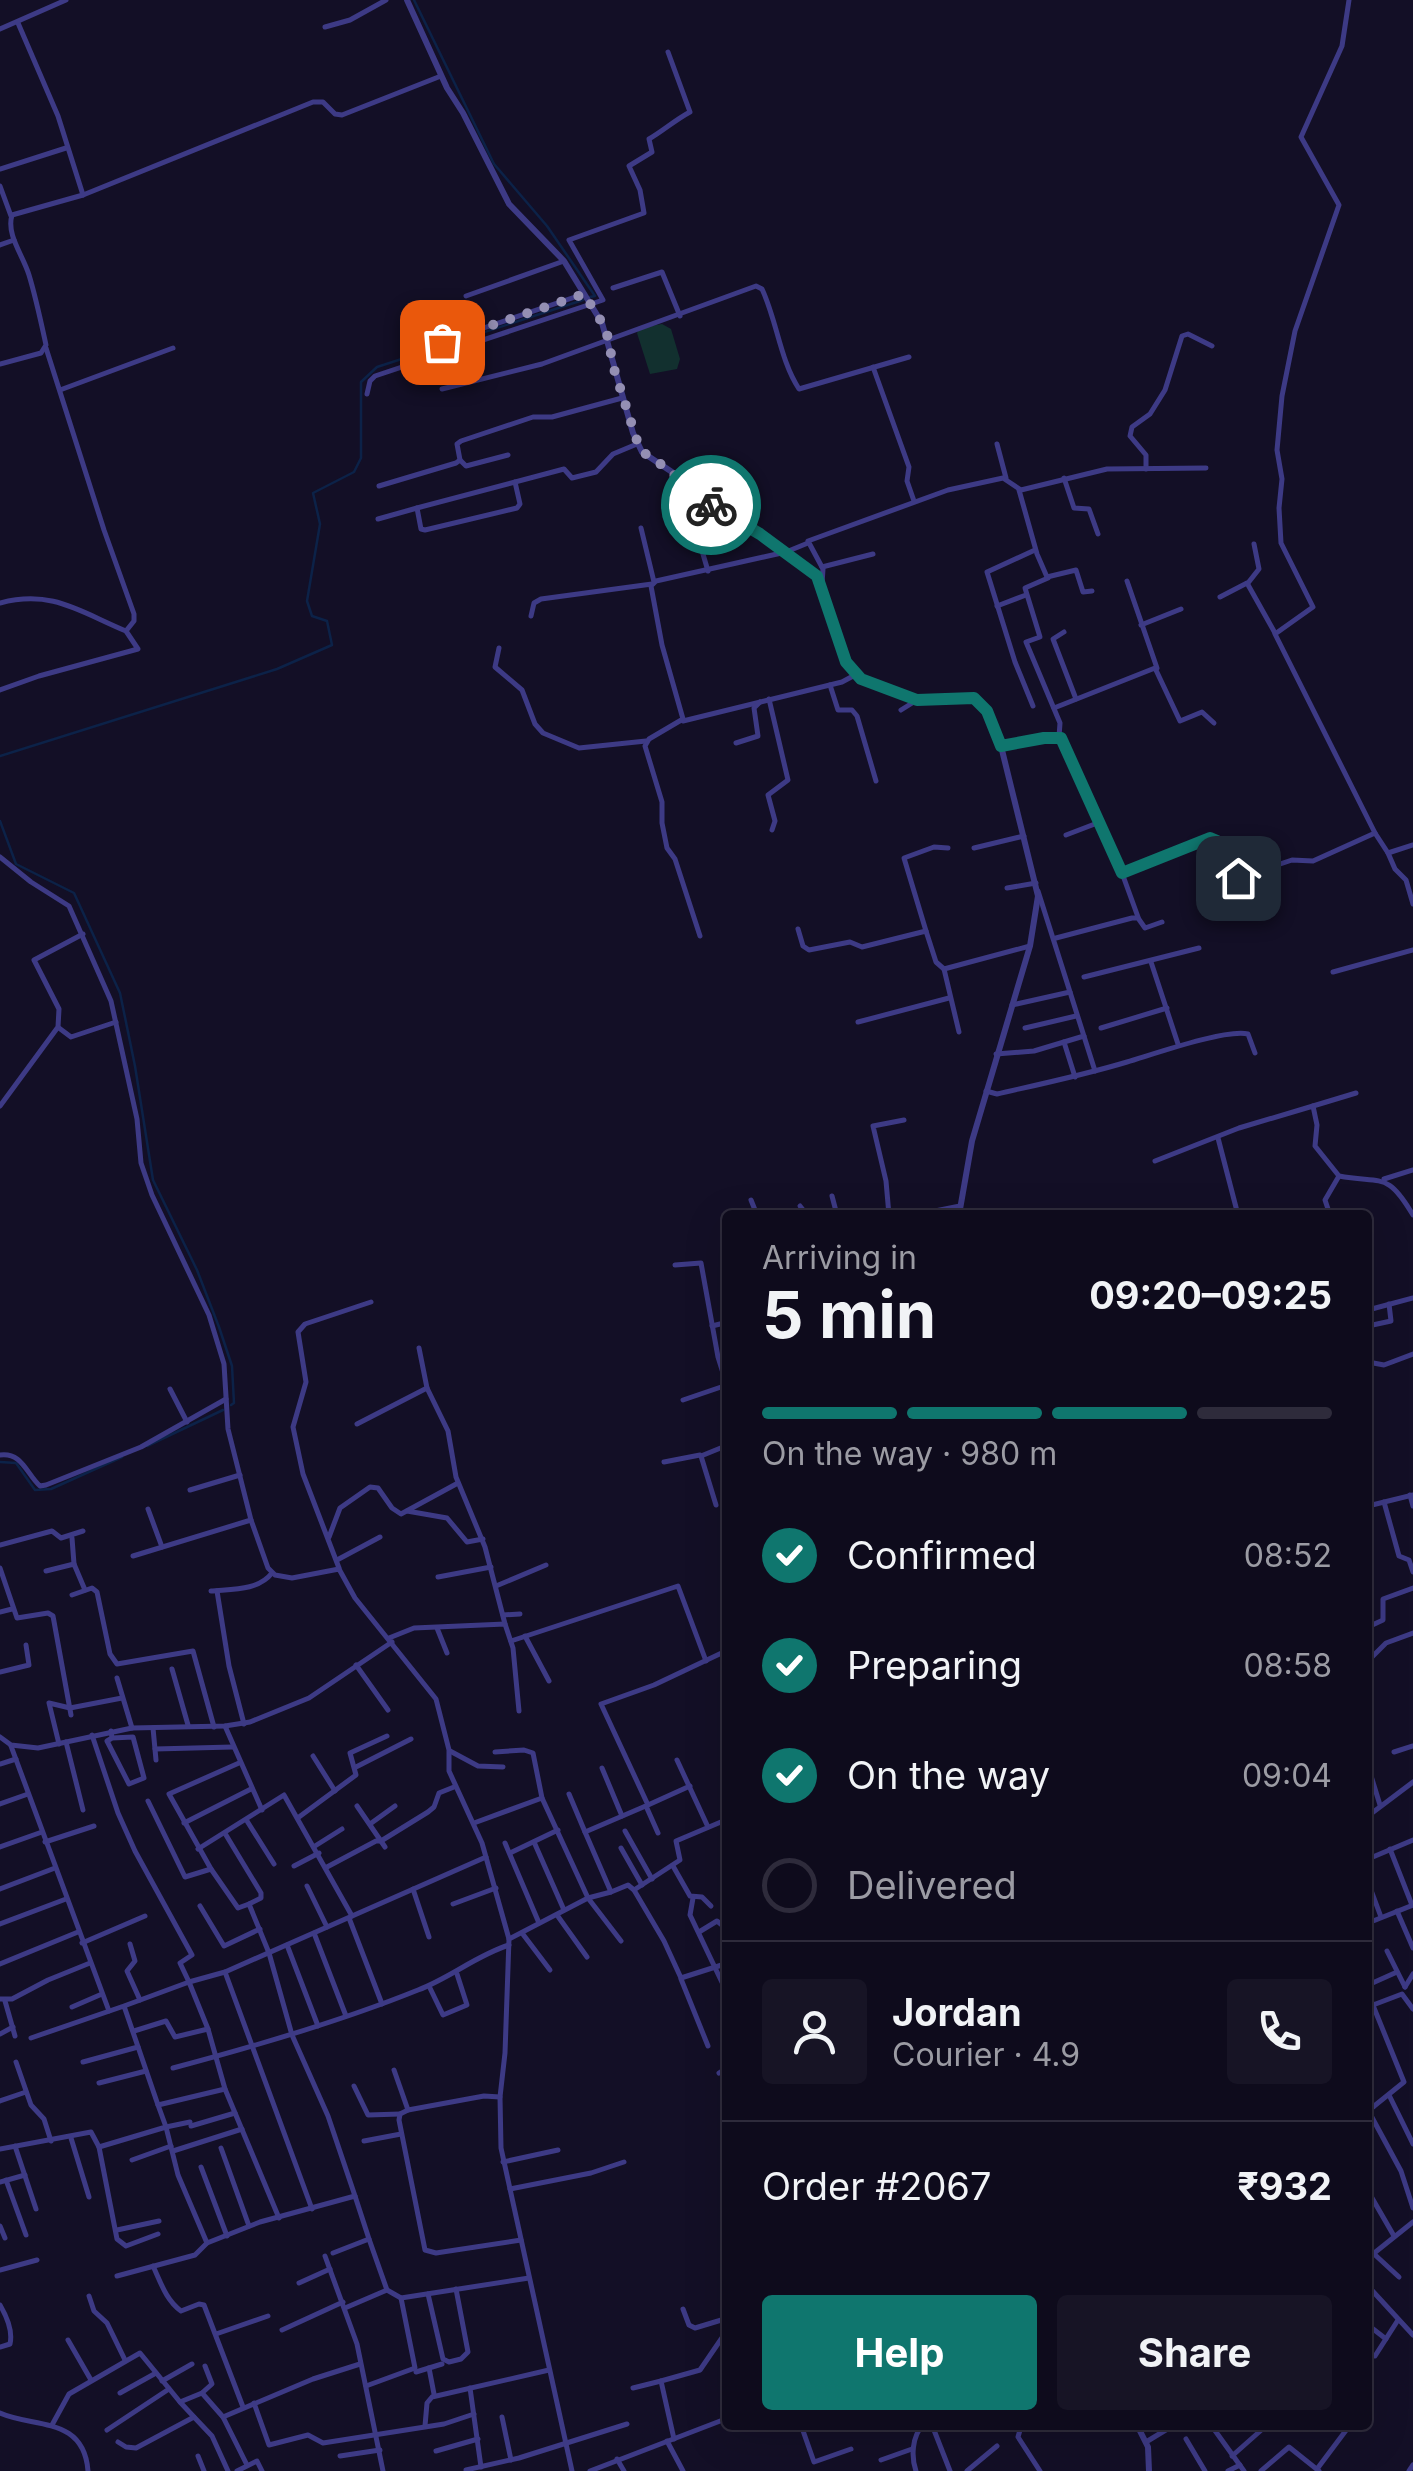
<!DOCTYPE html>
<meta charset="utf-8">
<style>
:root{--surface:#0e0b1c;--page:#171425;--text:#f1f3f6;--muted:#9b9ba3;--line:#2e2b3b;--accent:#0f766e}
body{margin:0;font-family:Inter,sans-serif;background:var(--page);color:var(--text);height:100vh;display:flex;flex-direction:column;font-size:38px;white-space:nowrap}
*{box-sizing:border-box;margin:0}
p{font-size:32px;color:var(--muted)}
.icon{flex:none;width:55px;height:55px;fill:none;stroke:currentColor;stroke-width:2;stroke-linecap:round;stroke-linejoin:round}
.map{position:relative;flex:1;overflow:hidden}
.panel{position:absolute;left:722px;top:1210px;width:650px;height:1220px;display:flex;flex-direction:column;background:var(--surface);border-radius:10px;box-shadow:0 10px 40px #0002,0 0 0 2px var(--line)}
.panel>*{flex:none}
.pin{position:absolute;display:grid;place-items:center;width:85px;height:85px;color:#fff;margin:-42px;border-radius:20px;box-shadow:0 5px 15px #0006}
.courier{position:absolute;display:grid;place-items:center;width:100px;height:100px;margin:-50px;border:8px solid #0f766e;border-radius:50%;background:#fff;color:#222;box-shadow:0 2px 12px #0007}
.headline em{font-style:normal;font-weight:700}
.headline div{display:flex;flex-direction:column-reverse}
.headline{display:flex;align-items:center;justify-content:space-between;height:170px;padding:0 40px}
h1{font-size:65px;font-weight:700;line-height:75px}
.bar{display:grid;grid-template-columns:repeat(4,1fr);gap:15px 10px;align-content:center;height:120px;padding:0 40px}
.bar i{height:12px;border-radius:8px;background:var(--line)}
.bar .on{background:var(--accent)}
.bar p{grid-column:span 4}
.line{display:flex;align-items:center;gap:25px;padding:0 40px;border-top:2px solid var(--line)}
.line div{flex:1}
.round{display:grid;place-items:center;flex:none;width:105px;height:105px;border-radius:10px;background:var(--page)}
ol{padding:0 40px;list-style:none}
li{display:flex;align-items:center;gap:30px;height:110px}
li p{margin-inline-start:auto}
li .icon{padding:10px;border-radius:50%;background:var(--accent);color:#fff;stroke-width:4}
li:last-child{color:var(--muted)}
li i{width:55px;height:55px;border:5px solid var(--line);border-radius:50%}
.cta{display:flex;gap:20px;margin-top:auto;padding:20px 40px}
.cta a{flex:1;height:115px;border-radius:10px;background:var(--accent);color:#fff;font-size:40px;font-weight:700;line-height:115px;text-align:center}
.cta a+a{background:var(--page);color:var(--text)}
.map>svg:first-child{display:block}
</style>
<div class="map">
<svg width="1413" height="2471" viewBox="0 0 1413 2471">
<rect width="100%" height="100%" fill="#130f26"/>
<path fill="#12302f" d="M662,324L671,329L680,359L677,369L650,374L637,333L640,328Z"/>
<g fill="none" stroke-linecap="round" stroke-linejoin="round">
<g stroke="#0c2248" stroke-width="2.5">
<path d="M414,0L494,164L547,226L595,296L590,297"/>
<path d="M0,756L277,669L332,645L327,621L312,616L307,601L320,524L313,493L354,472L361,458V382L377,367L583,300"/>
<path d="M0,821L16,864L74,893L120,993L135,1066L153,1180L197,1270L219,1327L232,1366L234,1403L231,1405"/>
<path d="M147,1446L223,1410"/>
<path d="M0,1462L16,1463L35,1490L51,1489L122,1457"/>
</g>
<g stroke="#3d3a85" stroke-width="5">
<path d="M1349,0L1342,46L1301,137L1339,205L1295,331L1282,396L1277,450L1282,479L1279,508L1281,543L1313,607L1275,634L1375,833"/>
<path d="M18,23L58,116L83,195"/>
<path d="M325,27L350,20L386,0"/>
<path d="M0,29L66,0"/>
<path d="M0,169L66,148"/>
<path d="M0,186L11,216"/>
<path d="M0,245L14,240"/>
<path d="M613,288L662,272L680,316"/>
<path d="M466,296L564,261"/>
<path d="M442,342L584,294"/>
<path d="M0,364L41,353L46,345C41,322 36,298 29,275C23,255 6,235 12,215L83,195L313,102H323L335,114L342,115L441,76"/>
<path d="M873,367L909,467L907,481L914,501"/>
<path d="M442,389L542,364L756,286L762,289C777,321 780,360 799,389L909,357"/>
<path d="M60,390L173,348"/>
<path d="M367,394L370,381L375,376L603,300L569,240L644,213L640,190L629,166L652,152L649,139C663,131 675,120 690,112L668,52"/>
<path d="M997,444L1006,478"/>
<path d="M460,460L466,466L508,455"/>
<path d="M1146,469V455L1130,436L1132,427L1150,414L1165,390L1182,336L1188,334L1212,346"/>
<path d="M1064,478L1074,508L1089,509L1098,534"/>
<path d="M379,486L456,463L460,460L457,444L461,441L533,417H552L622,398"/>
<path d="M1019,490L1037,554L1047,577L1076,570L1083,592L1092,591"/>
<path d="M417,508L564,469L572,478L596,472L613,454L637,444"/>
<path d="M378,519L417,508L421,529L425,530L517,508L520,504L515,482"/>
<path d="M641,528L654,582"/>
<path d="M700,544L708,571"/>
<path d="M822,567L873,554"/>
<path d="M1048,578L1025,588L1040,637L1026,642L1060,723L1059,737"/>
<path d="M1127,581L1157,668"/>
<path d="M1248,583L1259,569L1254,544"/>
<path d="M822,584L823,569L808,541L948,490L1003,478L1021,490L1107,469L1206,468"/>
<path d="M1220,597L1247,583L1275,633"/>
<path d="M0,603C52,589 80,612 126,631"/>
<path d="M997,606L1026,595"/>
<path d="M531,616L534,603L541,599L652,584"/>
<path d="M1141,625L1181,609"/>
<path d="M1064,632L1053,639L1076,699"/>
<path d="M499,648L495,667L522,690L535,724L543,733L579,748L646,741"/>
<path d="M830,685L838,710H852L857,716L876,781"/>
<path d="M0,690L39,676L138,649L126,631L134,621V614L104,530L46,348"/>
<path d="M769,699L788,780L768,795L775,821L772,830"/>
<path d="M1033,706L1015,662L987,572L1035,550"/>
<path d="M1054,708L1155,668L1180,721L1202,712L1214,723"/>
<path d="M901,710L917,700"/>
<path d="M683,721L842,682L855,675"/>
<path d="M736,743L758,736L754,708L760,702"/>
<path d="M1001,746L1044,738H1061L1124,874L1210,838L1219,844L1238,878L1292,860L1313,861L1375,833L1388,853L1413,845"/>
<path d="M1066,835L1100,822"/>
<path d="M974,848L1024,836"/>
<path d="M1388,853L1395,869L1406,880L1413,904"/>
<path d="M0,857L31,882L69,906L111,1001L137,1119L141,1163L152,1195L209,1315L224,1364L228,1429L251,1520L268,1568L275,1575L292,1578L339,1569L355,1598L436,1699L449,1750V1771L482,1843L509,1939"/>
<path d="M1122,873L1138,917"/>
<path d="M1007,888L1036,883"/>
<path d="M1038,891L1070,992"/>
<path d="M798,929L803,946L809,950L850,942L862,947L926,931L936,962L944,969"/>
<path d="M926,931L904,858L934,847L948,848"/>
<path d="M700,936L675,859L667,848L662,823V802L645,746L649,739L683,719L662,645L651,586L656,581L786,552L808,543"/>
<path d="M1056,938L1132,918H1138L1145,928L1162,922"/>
<path d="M1151,962L1178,1044"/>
<path d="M1333,972L1413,950"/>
<path d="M1084,977L1199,948"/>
<path d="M1012,1005L1070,992L1095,1071"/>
<path d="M858,1022L949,998"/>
<path d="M59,1028L71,1037L116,1022"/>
<path d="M1025,1028L1076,1016"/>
<path d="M1101,1028L1167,1008"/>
<path d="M959,1032L944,969L1030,946"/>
<path d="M1064,1042L1075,1077"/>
<path d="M996,1054L1034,1051L1084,1036"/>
<path d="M986,1091L997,1094C1041,1084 1084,1075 1127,1062C1154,1054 1225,1029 1248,1034L1255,1053"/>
<path d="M0,1106L58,1027L59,1009L34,960L83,934"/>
<path d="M1313,1106L1356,1093"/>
<path d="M1218,1138L1238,1215"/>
<path d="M1155,1161L1239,1128L1313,1106L1317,1125L1315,1146L1339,1176C1383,1184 1387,1171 1413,1215"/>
<path d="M1384,1179L1413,1170"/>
<path d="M832,1196L837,1215"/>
<path d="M751,1200L757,1215"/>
<path d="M800,1206L807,1215"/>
<path d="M889,1215L886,1181L873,1126L904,1120"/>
<path d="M915,1215L960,1206"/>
<path d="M1330,1215L1325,1200L1339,1176"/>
<path d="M675,1265L701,1263L718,1357L728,1389"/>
<path d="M1368,1310L1413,1298"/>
<path d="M712,1326L728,1322"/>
<path d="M1368,1326L1391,1321L1389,1304"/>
<path d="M419,1348L427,1388L448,1431L456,1477L485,1547L505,1624"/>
<path d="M1368,1362L1384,1365L1413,1354"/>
<path d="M170,1389L187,1422"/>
<path d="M683,1400L727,1385"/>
<path d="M357,1424L427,1388"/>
<path d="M0,1455C22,1452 26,1473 40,1486L46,1485L141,1447L226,1399"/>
<path d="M664,1462L700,1455"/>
<path d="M1368,1488L1372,1505"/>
<path d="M190,1490L240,1475"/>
<path d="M1410,1495L1413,1506"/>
<path d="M1384,1502L1399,1556L1409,1560L1413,1572"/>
<path d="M716,1505L701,1456L728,1445"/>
<path d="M1368,1506L1413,1495"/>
<path d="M148,1509L162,1547"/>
<path d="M407,1511L447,1518L467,1542L483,1539"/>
<path d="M329,1537L340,1508L370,1487L378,1488L392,1508L401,1514L458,1483"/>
<path d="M72,1538L74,1564"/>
<path d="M0,1545L52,1531L61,1538L83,1531"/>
<path d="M133,1556L251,1520"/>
<path d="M337,1560L380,1537"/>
<path d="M0,1568L17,1618L48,1613L53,1616L71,1715"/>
<path d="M339,1568L303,1474L293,1427L306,1382L298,1332L305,1324L371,1302"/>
<path d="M46,1571L74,1564L85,1590"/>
<path d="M438,1577L491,1567"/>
<path d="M496,1586L546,1565"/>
<path d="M211,1591C231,1589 258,1591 272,1573"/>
<path d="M217,1591L229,1666L244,1724"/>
<path d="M72,1595L92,1588L97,1592L110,1654L117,1664L193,1651L214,1727"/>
<path d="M0,1612L12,1609"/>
<path d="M503,1615L520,1614"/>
<path d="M1368,1627L1383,1620V1599L1413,1588"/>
<path d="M437,1628L447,1653"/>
<path d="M525,1636L549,1681"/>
<path d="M389,1638L414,1628L505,1624L513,1648L519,1711"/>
<path d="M511,1641L678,1586L706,1661"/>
<path d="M1368,1661L1386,1643L1413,1633"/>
<path d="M356,1665L388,1710"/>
<path d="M172,1669L188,1725"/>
<path d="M0,1672L29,1665L26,1645"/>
<path d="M117,1678L132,1728"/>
<path d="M225,1726L262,1810"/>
<path d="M153,1728L156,1760"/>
<path d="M111,1731L112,1738L133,1737L144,1778L129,1784L107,1741L112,1738"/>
<path d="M92,1735L118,1813L135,1851L192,1955L180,1963L189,1982L225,1972L486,1857"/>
<path d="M0,1737L11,1745L38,1748L132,1728L225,1726L250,1722L309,1698L392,1642"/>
<path d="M66,1742L83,1810"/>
<path d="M59,1744L49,1703L70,1708L122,1698"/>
<path d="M11,1746L109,2011"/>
<path d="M155,1749L232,1747"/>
<path d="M450,1751L478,1766L503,1767"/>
<path d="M495,1752L524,1750L533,1753L542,1798"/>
<path d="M1394,1752L1413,1746"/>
<path d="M313,1756L335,1791"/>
<path d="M677,1760L708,1827"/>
<path d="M239,1763L169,1794L211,1869L238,1908L249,1904L269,1953L292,2035L328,2116L355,2196"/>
<path d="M0,1764L16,1759"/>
<path d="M1368,1766L1380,1805"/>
<path d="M356,1767L411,1739"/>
<path d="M602,1768L622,1816"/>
<path d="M569,1794L585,1832"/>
<path d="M148,1801L185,1877L211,1869"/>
<path d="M0,1804L28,1794"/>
<path d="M648,1805L690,1786"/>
<path d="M357,1806L385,1847"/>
<path d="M646,1806L658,1833"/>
<path d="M1368,1816L1413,1782"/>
<path d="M299,1817L356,1775L350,1753L387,1736"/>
<path d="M247,1821L274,1864"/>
<path d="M184,1823L251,1789"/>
<path d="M474,1823L542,1798L588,1898L621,1941"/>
<path d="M370,1824L395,1806"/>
<path d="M625,1831L652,1879"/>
<path d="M226,1835L261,1893V1898L249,1904"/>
<path d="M45,1842L94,1826"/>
<path d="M534,1842L564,1910"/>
<path d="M505,1843L539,1923"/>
<path d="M315,1846L342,1829"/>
<path d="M0,1847L42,1832"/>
<path d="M621,1848L642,1885"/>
<path d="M198,1849L284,1795L352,1916"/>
<path d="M1390,1849L1412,1905"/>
<path d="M510,1853L558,1830"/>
<path d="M1368,1859L1413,1840"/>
<path d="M294,1866L319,1853"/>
<path d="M673,1866L690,1896L702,1897L711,1906"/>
<path d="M327,1867L376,1841H381L428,1812L434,1807L439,1793L454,1787"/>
<path d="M1368,1882L1381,1917"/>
<path d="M307,1886L327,1927"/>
<path d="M0,1889L55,1868"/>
<path d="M413,1889L429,1937"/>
<path d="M634,1890L680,1860L676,1841L728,1819"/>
<path d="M611,1892L628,1885L634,1890L664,1941L681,1978L728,1963"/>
<path d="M693,1898L690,1915L728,1995"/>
<path d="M453,1904L496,1888"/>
<path d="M200,1906L224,1946L260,1929"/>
<path d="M1397,1911L1413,1948"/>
<path d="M557,1915L587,1957"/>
<path d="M349,1918L382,2004"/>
<path d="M1368,1923L1413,1905"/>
<path d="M0,1924L66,1899"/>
<path d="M699,1932L717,1921L728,1930"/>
<path d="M314,1933L346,2016"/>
<path d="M522,1933L550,1970"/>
<path d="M82,1943L145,1916"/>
<path d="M130,1944L135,1961L127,1971L140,2000"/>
<path d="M287,1945L318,2026"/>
<path d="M1387,1951L1405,1987"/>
<path d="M0,1964L78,1932"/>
<path d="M225,1972L312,2209"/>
<path d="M681,1979L708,2046"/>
<path d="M1368,1985L1397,1972"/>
<path d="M429,1986L443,2015L467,2005L457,1974"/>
<path d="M1405,1987L1413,1974"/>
<path d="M1368,1993L1404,2082L1368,2111"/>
<path d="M0,1999H12L48,1980L90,1963"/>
<path d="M5,2001L15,2036"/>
<path d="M1373,2005L1402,1994L1413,2009"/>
<path d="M72,2007L102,1994"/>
<path d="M134,2031L166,2021L175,2037L208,2029"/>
<path d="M0,2034L13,2027"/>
<path d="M31,2038L124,2006L158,2105L225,2089L208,2029L189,1982L124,2006"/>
<path d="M16,2062L31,2105L44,2119L51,2141"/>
<path d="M83,2062L138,2047"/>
<path d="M173,2068C256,2046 339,2022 418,1990C450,1978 477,1955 509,1945"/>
<path d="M394,2070L408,2110"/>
<path d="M719,2073L728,2067"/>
<path d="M99,2083L146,2071"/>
<path d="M354,2086L368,2115L400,2114"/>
<path d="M225,2089L279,2218"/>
<path d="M1368,2095L1373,2107"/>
<path d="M1389,2095L1413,2144"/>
<path d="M500,2097L484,2096L408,2110L400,2114L399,2120L425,2250L436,2253L521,2240"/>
<path d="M0,2101L26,2092"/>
<path d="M1368,2110L1401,2171L1413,2208"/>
<path d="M190,2122L166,2127L178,2175L207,2243L260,2222L355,2196L369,2239L333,2253"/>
<path d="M191,2126L235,2113"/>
<path d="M71,2138L89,2197"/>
<path d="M364,2141L401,2134"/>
<path d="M15,2146L36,2209"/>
<path d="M99,2147L117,2239L126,2246L158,2234"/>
<path d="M221,2148L249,2226"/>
<path d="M0,2149L91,2132L99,2147L166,2127L158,2105"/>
<path d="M173,2151L242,2129"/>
<path d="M132,2160L171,2146"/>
<path d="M503,2162L558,2150"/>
<path d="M201,2167L227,2236"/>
<path d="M6,2180L26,2235"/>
<path d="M0,2182L25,2175"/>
<path d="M510,2189L591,2173L624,2162"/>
<path d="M1368,2191L1394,2236"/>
<path d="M0,2226L5,2238"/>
<path d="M117,2230L159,2221"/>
<path d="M1373,2253L1399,2277"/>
<path d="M325,2256L357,2344L383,2471"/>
<path d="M1368,2258L1413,2222"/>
<path d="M153,2266C161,2283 166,2300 181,2311L199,2304L204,2305L243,2407"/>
<path d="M0,2270L37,2260"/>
<path d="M117,2276L195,2255L207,2243"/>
<path d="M299,2283L330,2269"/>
<path d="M1368,2286L1413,2335"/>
<path d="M387,2290L401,2298L529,2278"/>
<path d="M428,2294L443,2359L449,2362L461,2359L468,2352L456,2289"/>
<path d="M89,2296L94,2311L107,2323L125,2360"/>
<path d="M0,2305C7,2317 13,2331 10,2344L0,2347"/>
<path d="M345,2308L387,2290L369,2239"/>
<path d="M683,2309L689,2325L695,2328L728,2318"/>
<path d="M1368,2325L1386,2339"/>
<path d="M282,2330L343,2302"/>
<path d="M216,2334L268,2316"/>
<path d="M68,2340L91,2380"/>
<path d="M1368,2354L1375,2356L1398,2320"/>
<path d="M429,2368L434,2394"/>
<path d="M416,2372L442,2364"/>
<path d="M162,2381L192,2364"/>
<path d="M366,2386L415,2368L401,2298"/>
<path d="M470,2388L481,2467"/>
<path d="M633,2388L661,2381"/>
<path d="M120,2393L156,2373"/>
<path d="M202,2393L212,2384L205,2366"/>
<path d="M180,2402L194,2417"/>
<path d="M254,2403L269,2445L308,2435L323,2443L444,2424L474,2414"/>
<path d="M0,2413C33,2428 84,2416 88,2471"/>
<path d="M223,2417L313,2379L360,2364"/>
<path d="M502,2417L511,2460"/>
<path d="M52,2425L69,2394L140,2353L180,2402L202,2393L223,2417L247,2465"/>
<path d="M801,2425L814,2462L851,2449"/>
<path d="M932,2425L950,2471"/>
<path d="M1027,2425L1020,2430L1018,2437L1040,2471"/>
<path d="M1211,2425L1244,2471"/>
<path d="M425,2426L427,2403L432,2397L549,2370"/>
<path d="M107,2430L169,2389"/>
<path d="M674,2439L661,2381L700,2370L728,2329"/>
<path d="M1186,2439L1205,2471"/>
<path d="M667,2441L683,2471"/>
<path d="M118,2442L126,2447L136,2448L194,2417L212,2436L228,2471"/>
<path d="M1146,2442L1174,2425"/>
<path d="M436,2451L478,2439"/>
<path d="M198,2456L204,2471"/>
<path d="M340,2456L380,2450"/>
<path d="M1232,2456L1267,2425"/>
<path d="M617,2459L624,2471"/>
<path d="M881,2460L912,2449"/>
<path d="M1317,2469L1350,2425"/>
<path d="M466,2470L519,2458L627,2424"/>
<path d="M237,2471L257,2461L262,2471"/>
<path d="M572,2471L501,2148L500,2097L505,2053L509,1939L588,1898L611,1892L585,1832L648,1805L601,1704L654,1685L728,1650"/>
<path d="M590,2471L728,2418"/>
<path d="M916,2471C911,2457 912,2436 923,2425"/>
<path d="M967,2471L997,2446"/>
<path d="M1228,2471L1240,2465"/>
<path d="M1261,2471L1289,2447L1319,2471"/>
<path d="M1409,2471L1413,2465"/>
</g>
<g stroke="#3d3a85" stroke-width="6">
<path d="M407,0L447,88L463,113L509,204L564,261L602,323L633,433L642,452L672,472L688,494L738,520L817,576L846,663L855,675L923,701L972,697L987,711L1001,746L1038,896L1030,946L972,1141L959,1215"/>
<path d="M1137,2425L1148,2447L1149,2471"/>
</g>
</g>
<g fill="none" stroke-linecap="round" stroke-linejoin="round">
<path stroke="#948fb3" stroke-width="10" stroke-dasharray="0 18" d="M442,342L584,294L606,329L614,369L640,450L672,472L688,494L711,505"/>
<path stroke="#0f766e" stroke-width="12" d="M711,505L760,534L817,576L846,662L861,679L917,700L974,698L987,711L1001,746L1044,738H1061L1122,873L1210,838L1217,841L1238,878"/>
</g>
</svg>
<div class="pin" style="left:442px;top:342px;background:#ea580c"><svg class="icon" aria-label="bag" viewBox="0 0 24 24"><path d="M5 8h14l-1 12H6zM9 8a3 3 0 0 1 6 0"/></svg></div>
<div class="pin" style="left:1238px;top:878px;background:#1f2937"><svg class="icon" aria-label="home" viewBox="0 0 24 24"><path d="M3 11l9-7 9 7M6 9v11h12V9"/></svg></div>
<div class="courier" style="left:711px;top:505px"><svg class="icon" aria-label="bike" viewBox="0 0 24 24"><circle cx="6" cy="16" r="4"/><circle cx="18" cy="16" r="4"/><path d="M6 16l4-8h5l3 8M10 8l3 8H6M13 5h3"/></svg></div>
<section class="panel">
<div class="headline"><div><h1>5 min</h1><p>Arriving in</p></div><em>09:20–09:25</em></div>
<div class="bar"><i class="on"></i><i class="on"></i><i class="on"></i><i></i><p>On the way · 980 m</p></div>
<ol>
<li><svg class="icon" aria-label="check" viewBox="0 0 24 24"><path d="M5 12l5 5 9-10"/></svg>Confirmed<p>08:52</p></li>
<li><svg class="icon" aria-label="check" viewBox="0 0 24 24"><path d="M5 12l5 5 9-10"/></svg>Preparing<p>08:58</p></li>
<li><svg class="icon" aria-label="check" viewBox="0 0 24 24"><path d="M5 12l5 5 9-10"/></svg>On the way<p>09:04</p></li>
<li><i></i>Delivered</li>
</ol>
<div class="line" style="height:180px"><a class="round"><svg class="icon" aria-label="person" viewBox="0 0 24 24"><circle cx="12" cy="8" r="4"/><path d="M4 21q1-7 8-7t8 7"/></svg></a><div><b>Jordan</b><p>Courier · 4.9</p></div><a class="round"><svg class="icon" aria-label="phone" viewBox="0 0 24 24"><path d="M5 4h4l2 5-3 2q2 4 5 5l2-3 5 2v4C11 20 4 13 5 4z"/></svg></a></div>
<div class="line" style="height:130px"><div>Order #2067</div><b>₹932</b></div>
<div class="cta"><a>Help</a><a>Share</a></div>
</section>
</div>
